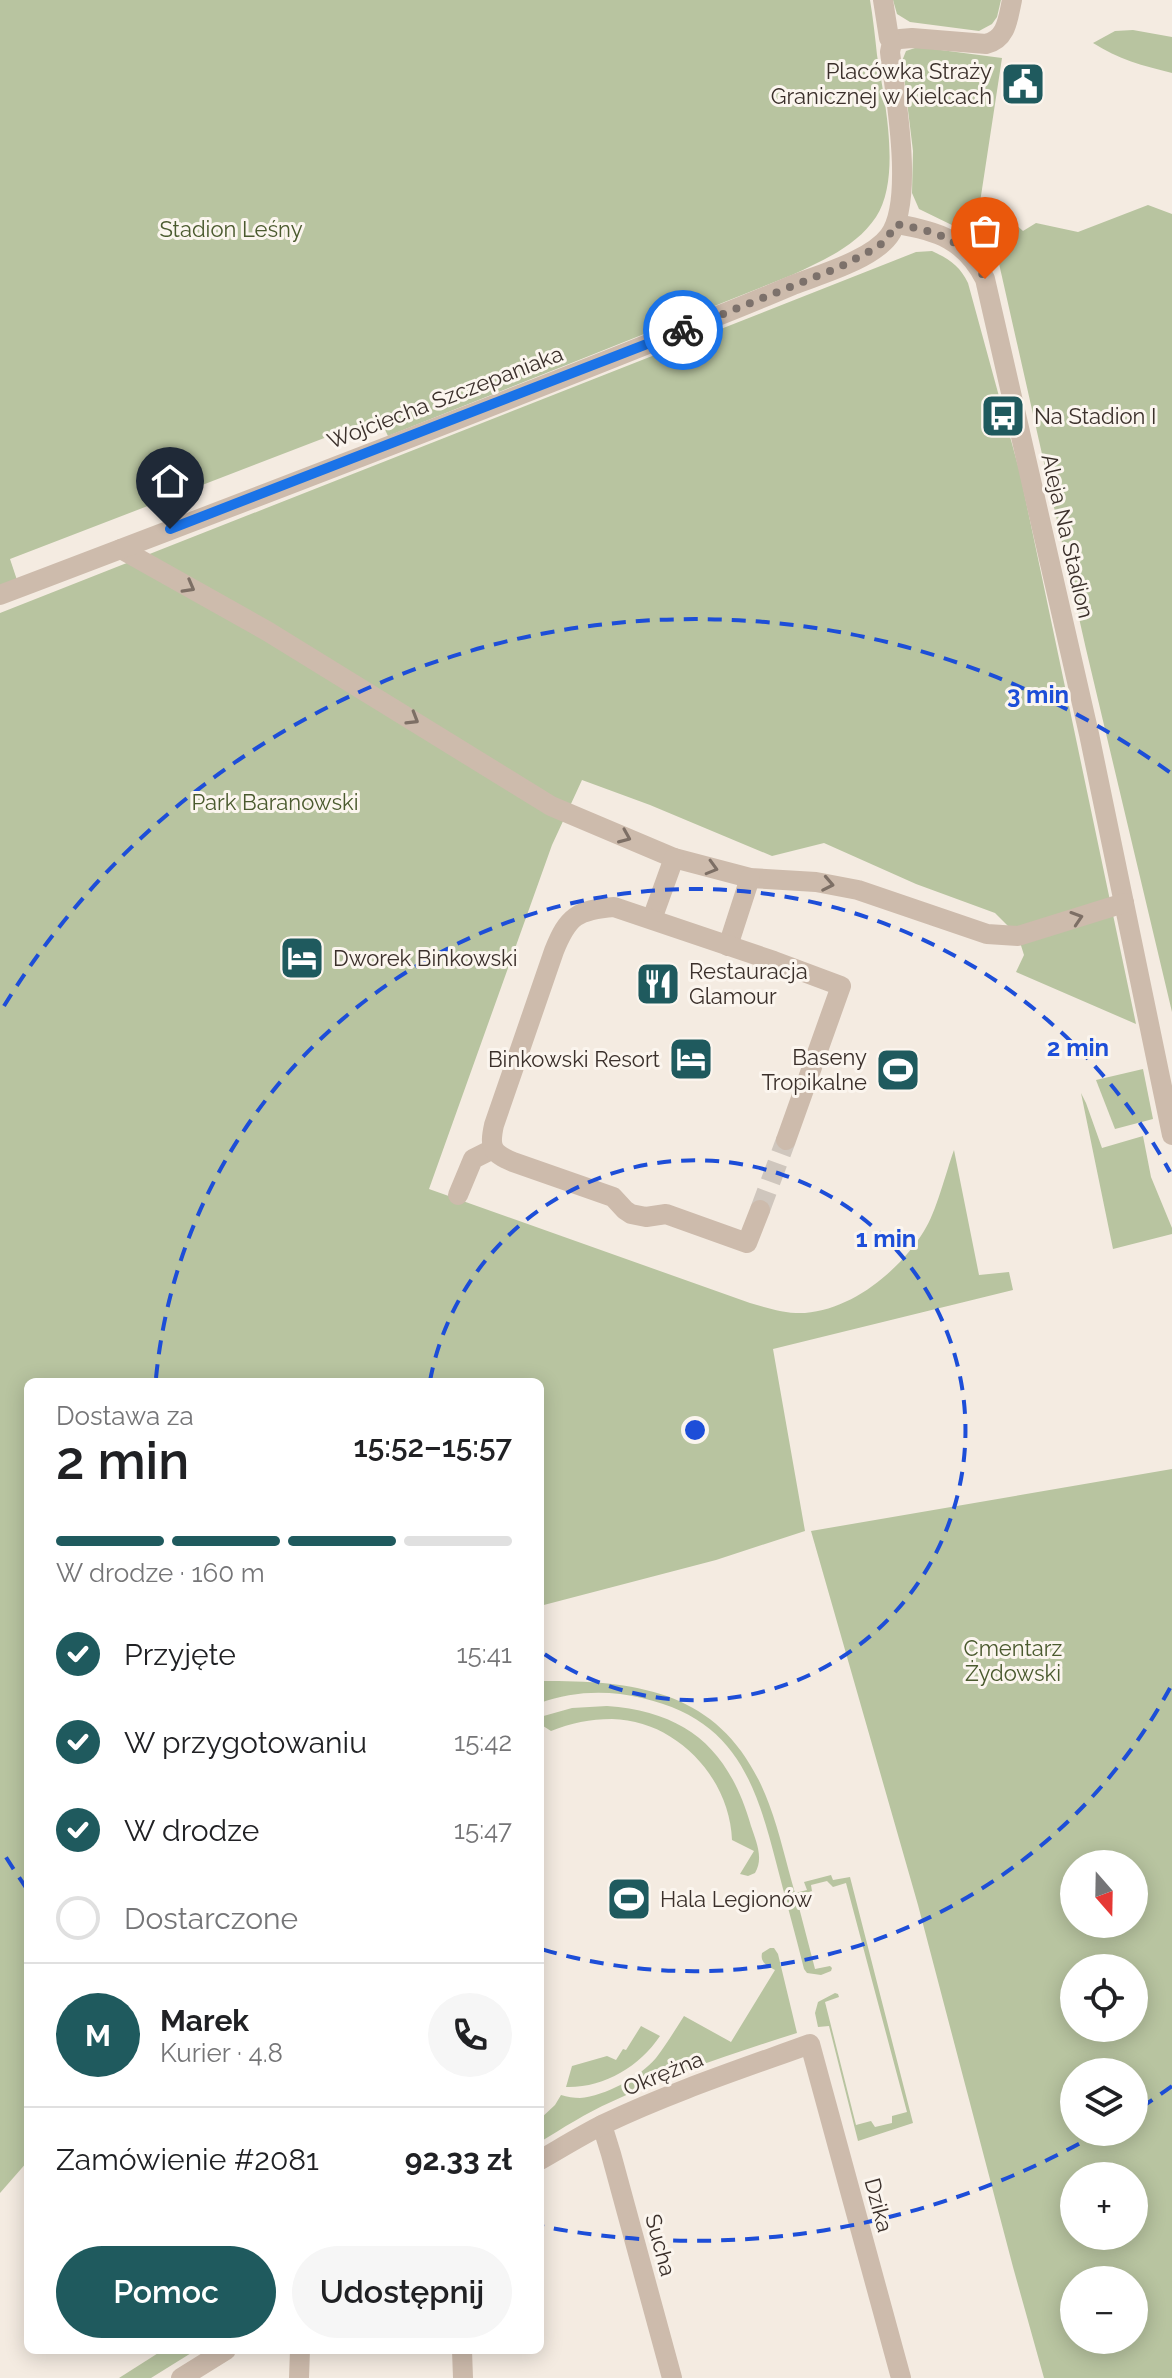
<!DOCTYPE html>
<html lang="pl">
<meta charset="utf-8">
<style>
:root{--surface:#fff;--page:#f6f6f6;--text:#202124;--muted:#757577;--line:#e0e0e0;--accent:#1f5a5e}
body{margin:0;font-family:Raleway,sans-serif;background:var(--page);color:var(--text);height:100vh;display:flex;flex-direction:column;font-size:30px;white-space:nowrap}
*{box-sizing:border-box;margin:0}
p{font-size:26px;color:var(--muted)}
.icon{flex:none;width:44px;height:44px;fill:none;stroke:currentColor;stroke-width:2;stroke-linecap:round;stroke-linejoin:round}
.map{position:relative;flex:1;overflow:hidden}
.panel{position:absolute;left:24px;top:1378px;width:520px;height:976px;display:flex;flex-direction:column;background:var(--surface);border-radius:12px;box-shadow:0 4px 20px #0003}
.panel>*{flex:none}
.needle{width:52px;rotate:160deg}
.controls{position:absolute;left:1060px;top:1850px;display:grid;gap:16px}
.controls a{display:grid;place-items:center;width:88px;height:88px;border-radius:50%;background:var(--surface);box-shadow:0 4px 20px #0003;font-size:40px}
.pin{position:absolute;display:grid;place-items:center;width:68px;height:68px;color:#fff;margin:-82px -34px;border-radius:50% 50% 50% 0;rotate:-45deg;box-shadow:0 0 8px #0007}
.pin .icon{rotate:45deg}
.courier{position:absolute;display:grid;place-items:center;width:80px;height:80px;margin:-40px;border:6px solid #1a73e8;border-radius:50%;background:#fff;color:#222;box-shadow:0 2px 10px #0007}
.summary em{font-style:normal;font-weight:600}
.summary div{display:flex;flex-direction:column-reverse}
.summary{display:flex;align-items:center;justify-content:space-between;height:136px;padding:0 32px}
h1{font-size:52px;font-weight:600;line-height:60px}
.bar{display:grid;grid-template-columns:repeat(4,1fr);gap:12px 8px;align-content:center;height:96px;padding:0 32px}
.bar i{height:10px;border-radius:6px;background:var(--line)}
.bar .on{background:var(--accent)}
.bar p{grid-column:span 4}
.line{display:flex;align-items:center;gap:20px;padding:0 32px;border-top:2px solid var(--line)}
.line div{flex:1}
.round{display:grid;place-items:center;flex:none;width:84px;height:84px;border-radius:42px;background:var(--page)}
ol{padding:0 32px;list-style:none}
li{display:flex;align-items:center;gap:24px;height:88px}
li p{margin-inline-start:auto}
li .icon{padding:8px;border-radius:50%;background:var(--accent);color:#fff;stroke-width:4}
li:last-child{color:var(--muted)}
li i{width:44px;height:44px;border:4px solid var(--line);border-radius:50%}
.primary-button{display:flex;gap:16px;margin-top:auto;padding:16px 32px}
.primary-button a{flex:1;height:92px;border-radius:48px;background:var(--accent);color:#fff;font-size:32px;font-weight:600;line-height:92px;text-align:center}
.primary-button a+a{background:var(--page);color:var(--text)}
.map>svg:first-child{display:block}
</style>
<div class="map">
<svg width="1172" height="2378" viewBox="0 0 1172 2378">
<rect width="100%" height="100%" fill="#f4ebe1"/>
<g fill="#b8c4a0" fill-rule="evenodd">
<path d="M0,0H870C873,18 875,36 877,55C884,99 902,177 876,217C857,246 822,261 792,275L388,436L379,417L10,559L17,580L0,586Z"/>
<path d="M893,0H1001L997,17L992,24L979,31L910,22L897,14Z"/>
<path d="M1133,30L1172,37V73C1143,66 1118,59 1093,43L1115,31Z"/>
<path d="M918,47L1002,58L977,222L969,237L958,228L919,209L912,193L913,151L902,61L906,51Z"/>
<path d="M1148,205L1172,214V1012L1086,649L991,228L1012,221L1023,231L1036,223L1078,232Z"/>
<path d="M932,251C949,259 960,266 968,283L1020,473L1136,1024L1016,972L1024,955L1018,936L995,913L916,884L824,843L772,856L650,805L582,780L552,845L429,1189L750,1303C768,1308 786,1314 805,1313C853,1309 899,1271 924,1231C936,1213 946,1172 954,1150L979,1275L1009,1272L1013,1290L773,1349L805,1531L716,1560L540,1606V1382H28V2161L0,2193V613L916,252Z"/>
<path d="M1143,1069L1153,1119L1115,1129L1096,1080Z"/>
<path d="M1081,1093L1086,1103L1102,1148L1143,1136L1151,1177L1172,1228V1234L1113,1249Z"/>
<path d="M1172,1469V2378H1044L1013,2267L918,1905L811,1531ZM1074,1864H1134V1924H1074ZM1074,1968H1134V2028H1074ZM1074,2072H1134V2132H1074ZM1074,2176H1134V2236H1074ZM1134,2280V2340H1074V2280Z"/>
<path d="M540,1681C646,1680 728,1694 769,1804C780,1833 786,1863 795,1893L807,1890L804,1882L831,1875L833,1880L850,1877L913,2123L858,2141L829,2026L818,2027L815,2013L818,2002L835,1993L838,1994L839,1997L825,2002L856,2125L871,2121L875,2127L892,2123V2116L907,2112L846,1883L833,1887L827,1881L811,1885L812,1891L796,1896L815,1969L830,1966L832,1968L831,1971L821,1975L807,1973L804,1969C795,1933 785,1897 776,1862C755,1780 734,1719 642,1698C608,1690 573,1691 540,1703Z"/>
<path d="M607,1706C687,1712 729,1749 751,1826C756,1841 764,1858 755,1873L748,1876L740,1874L754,1851L732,1840C730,1778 676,1720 612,1719C590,1719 571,1723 551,1731L540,1724V1717L572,1708Z"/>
<path d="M770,1948H774L778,1954L797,2033C734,2053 671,2074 611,2102C586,2113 563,2128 540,2142V2119L555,2105L561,2095C567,2097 574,2098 580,2098C605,2096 640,2077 656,2058C666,2045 675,2030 684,2016L731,2042L775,1970C767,1965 760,1963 762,1953Z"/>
<path d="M641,2026L660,2036C639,2067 604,2088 566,2087L572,2066L607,2056L616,2060L623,2049L626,2050Z"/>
<path d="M163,2350H196L151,2378H119Z"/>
</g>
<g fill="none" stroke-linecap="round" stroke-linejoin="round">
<path stroke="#cfc6bd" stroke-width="20" stroke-dasharray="20 10" stroke-linecap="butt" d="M760,1210L786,1140"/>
<g stroke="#cdbbac" stroke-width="20">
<path d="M892,42L900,39L912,38L986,44C1007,39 1008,18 1012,0"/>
<path d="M896,224C938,231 964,239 985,279L1089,734L1172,1135"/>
<path d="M121,549L267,631L551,806L674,858L750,878L816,882L858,890L987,934L1018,936L1124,903"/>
<path d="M0,595C239,504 478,413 715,317C741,307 767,296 793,285C821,274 871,260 889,236C915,201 895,94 890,52L892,42L889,38L883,0"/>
<path d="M652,919L674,858"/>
<path d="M728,946L750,878"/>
<path d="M458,1195L473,1159L493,1149"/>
<path d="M760,1210L747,1243L666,1214L646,1217L631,1214L625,1210L613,1197L513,1162C492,1153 489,1148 494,1125L554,951C568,916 577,910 614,907L774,961L841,986L786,1140"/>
<path d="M602,2125L611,2154L672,2378"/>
<path d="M540,2160C561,2148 582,2135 604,2124C671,2092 741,2069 810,2044L901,2378"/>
<path d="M462,2350L463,2378"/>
<path d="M181,2378L226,2350"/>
<path d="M299,2378L300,2350"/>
</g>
</g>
<defs><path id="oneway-chevron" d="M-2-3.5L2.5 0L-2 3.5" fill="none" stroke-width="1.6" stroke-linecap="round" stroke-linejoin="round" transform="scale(2)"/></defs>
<g stroke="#7d6f65">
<use href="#oneway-chevron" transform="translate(189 587) rotate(29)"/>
<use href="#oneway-chevron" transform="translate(413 719) rotate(31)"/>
<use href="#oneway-chevron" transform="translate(625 837) rotate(23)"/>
<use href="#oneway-chevron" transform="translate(712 868) rotate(16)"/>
<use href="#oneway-chevron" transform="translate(828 884) rotate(11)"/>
<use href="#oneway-chevron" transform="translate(1077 918) rotate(-18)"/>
</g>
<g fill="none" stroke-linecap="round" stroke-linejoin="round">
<path stroke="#7c716b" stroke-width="8" stroke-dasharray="0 14.4" d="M683,330L840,267L876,248L886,240L896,224C938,232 964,238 985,279"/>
<path stroke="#1a73e8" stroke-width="10" d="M170,529L683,330"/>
</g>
<g fill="none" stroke="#1d4ed8" stroke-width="4" stroke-dasharray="14 10">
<path d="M430 1381A270 270 0 1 1 540 1651"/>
<path d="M1170 1688A541 541 0 0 1 541 1949M156 1378A541 541 0 0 1 1170 1172"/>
<path d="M1172 2086A811 811 0 0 1 1137 2110M1100 2132A811 811 0 0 1 540 2226M27 1889A811 811 0 0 1 4 1854M4 1006A811 811 0 0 1 1172 774"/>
</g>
<defs>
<g id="civic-square" transform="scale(2.3)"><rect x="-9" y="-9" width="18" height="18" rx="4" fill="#1f5a5e" stroke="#fbf5ee"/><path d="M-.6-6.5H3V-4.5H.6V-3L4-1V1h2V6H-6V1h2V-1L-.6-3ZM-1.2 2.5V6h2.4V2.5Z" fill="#fff"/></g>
<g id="bus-square" transform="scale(2.3)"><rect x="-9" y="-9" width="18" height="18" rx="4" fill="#1f5a5e" stroke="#fbf5ee"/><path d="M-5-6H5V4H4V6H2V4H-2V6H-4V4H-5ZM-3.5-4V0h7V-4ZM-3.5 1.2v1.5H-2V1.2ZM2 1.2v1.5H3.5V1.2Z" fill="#fff"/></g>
<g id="hotel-square" transform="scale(2.3)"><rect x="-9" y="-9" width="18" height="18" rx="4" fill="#1f5a5e" stroke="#fbf5ee"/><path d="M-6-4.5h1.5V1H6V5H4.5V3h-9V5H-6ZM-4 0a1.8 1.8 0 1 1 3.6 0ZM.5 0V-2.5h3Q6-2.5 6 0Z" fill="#fff"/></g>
<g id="restaurant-square" transform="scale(2.3)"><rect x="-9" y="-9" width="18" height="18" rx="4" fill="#1f5a5e" stroke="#fbf5ee"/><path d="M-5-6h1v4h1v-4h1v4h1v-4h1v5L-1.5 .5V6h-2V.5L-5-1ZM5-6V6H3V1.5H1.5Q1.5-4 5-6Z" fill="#fff"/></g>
<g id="stadium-square" transform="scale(2.3)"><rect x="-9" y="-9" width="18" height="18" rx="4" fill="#1f5a5e" stroke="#fbf5ee"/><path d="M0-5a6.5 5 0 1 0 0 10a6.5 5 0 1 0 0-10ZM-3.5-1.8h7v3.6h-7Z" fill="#fff"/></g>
</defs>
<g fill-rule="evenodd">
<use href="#civic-square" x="1023" y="84"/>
<use href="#bus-square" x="1003" y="416"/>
<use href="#hotel-square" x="302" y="958"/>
<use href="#restaurant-square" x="658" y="984"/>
<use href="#hotel-square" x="691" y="1059"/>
<use href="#stadium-square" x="898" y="1070"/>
<use href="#stadium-square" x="629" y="1899"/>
</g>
<g text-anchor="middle" stroke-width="6" stroke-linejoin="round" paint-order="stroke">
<g font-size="22" fill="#3b302b" stroke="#fbf5ee" text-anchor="start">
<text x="992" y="79" text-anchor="end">Placówka Straży<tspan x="992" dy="25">Granicznej w Kielcach</tspan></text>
<text x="1034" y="424">Na Stadion I</text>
<text x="333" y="966">Dworek Binkowski</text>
<text x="689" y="979">Restauracja<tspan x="689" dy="25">Glamour</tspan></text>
<text x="867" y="1065" text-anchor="end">Baseny<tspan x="867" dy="25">Tropikalne</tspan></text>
<text x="660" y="1067" text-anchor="end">Binkowski Resort</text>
<text x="660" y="1907">Hala Legionów</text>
</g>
<g font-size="22" fill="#4a5a2e" stroke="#fbf5ee">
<text x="231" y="237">Stadion Leśny</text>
<text x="275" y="810">Park Baranowski</text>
<text x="1013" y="1656">Cmentarz<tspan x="1013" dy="25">Żydowski</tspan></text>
</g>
<g font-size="22" fill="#3b302b" stroke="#fbf5ee">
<text transform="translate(445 397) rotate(-21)" y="8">Wojciecha Szczepaniaka</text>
<text transform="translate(1068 536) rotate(77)" y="8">Aleja Na Stadion</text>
<text transform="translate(663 2073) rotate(-22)" y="8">Okrężna</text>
<text transform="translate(879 2205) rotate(75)" y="8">Dzika</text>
<text transform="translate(661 2245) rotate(75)" y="8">Sucha</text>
</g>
</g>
<circle cx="695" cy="1430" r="12" fill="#1d4ed8" stroke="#fbf5ee" stroke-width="4"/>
<g font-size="24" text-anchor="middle" font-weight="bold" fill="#1d4ed8" stroke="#fbf5ee" stroke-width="6" stroke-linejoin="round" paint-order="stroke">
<text x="1038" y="703">3 min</text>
<text x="1078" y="1056">2 min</text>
<text x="886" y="1247">1 min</text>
</g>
</svg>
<div class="controls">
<a><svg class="needle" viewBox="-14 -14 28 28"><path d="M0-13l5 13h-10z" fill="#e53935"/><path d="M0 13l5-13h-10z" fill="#757577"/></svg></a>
<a><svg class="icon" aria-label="locate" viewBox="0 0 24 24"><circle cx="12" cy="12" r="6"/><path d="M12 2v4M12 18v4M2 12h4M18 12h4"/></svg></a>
<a><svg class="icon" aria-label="layers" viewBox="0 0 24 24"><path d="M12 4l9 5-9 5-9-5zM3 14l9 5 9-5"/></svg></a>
<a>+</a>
<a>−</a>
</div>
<div class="pin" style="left:985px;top:279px;background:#ea580c"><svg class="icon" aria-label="bag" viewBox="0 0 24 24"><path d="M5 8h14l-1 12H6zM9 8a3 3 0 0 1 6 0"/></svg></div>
<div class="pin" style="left:170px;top:529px;background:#1f2937"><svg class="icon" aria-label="home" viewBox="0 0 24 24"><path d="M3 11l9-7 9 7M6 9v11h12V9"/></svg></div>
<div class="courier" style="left:683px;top:330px"><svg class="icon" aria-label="bike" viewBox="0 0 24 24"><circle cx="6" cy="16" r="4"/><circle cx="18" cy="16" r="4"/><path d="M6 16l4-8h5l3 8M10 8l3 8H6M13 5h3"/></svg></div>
<section class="panel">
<div class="summary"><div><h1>2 min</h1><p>Dostawa za</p></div><em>15:52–15:57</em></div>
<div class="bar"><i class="on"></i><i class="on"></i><i class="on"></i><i></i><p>W drodze · 160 m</p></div>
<ol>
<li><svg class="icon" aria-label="check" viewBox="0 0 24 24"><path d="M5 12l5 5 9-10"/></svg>Przyjęte<p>15:41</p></li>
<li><svg class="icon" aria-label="check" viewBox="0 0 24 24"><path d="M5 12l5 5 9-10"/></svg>W przygotowaniu<p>15:42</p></li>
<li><svg class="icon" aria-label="check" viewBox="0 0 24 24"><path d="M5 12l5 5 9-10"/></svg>W drodze<p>15:47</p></li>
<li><i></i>Dostarczone</li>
</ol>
<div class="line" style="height:144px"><b class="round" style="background:var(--accent);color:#fff">M</b><div><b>Marek</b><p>Kurier · 4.8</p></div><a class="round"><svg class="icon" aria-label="phone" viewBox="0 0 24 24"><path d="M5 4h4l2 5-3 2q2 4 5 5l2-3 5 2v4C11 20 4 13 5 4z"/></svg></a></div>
<div class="line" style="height:104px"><div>Zamówienie #2081</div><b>92.33 zł</b></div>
<div class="primary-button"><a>Pomoc</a><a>Udostępnij</a></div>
</section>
</div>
